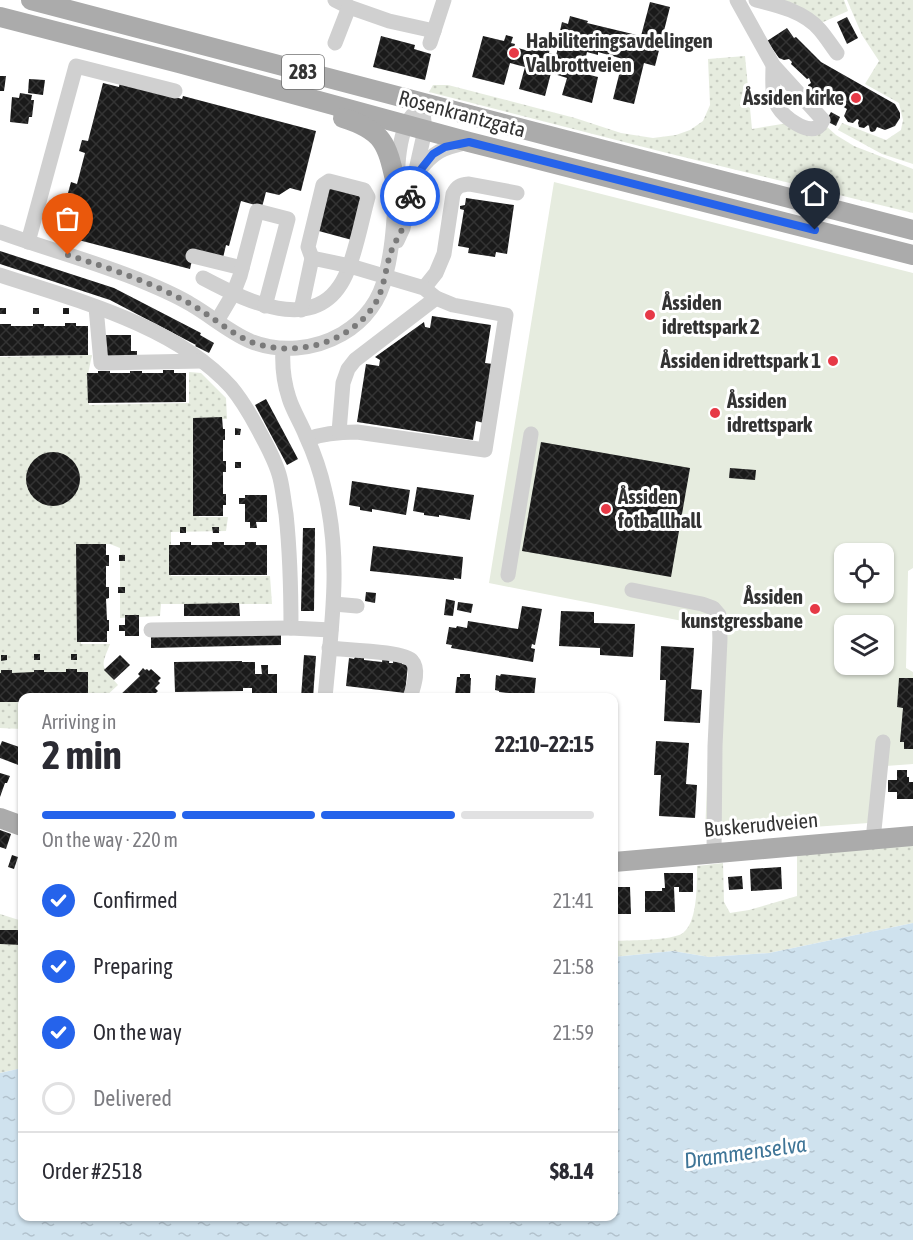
<!DOCTYPE html>
<meta charset="utf-8">
<style>
:root{--surface:#fff;--page:#f2f2f3;--text:#2b2b33;--muted:#7c7c81;--line:#e1e1e2;--accent:#2563eb}
body{margin:0;font-family:"Asap Condensed",sans-serif;background:var(--page);color:var(--text);height:100vh;display:flex;flex-direction:column;font-size:22px;white-space:nowrap}
*{box-sizing:border-box;margin:0}
p{font-size:20px;color:var(--muted)}
.icon{flex:none;width:33px;height:33px;fill:none;stroke:currentColor;stroke-width:2;stroke-linecap:round;stroke-linejoin:round}
.map{position:relative;flex:1;overflow:hidden}
.sheet{position:absolute;left:18px;top:693px;width:600px;height:528px;display:flex;flex-direction:column;background:var(--surface);border-radius:12px;box-shadow:0 2px 4px #0004}
.sheet>*{flex:none}
.buttons{position:absolute;left:834px;top:543px;display:grid;gap:12px}
.buttons a{display:grid;place-items:center;width:60px;height:60px;border-radius:12px;background:var(--surface);box-shadow:0 2px 4px #0004;font-size:30px}
.pin{position:absolute;display:grid;place-items:center;width:51px;height:51px;color:#fff;margin:-62px -26px;border-radius:50% 50% 50% 0;rotate:-45deg;box-shadow:0 0 6px #0007}
.pin .icon{rotate:45deg}
.courier{position:absolute;display:grid;place-items:center;width:60px;height:60px;margin:-30px;border:4px solid #2563eb;border-radius:50%;background:#fff;color:#222;box-shadow:0 2px 8px #0007}
.summary em{font-style:normal;font-weight:700}
.summary div{display:flex;flex-direction:column-reverse}
.summary{display:flex;align-items:center;justify-content:space-between;height:102px;padding:0 24px}
h1{font-size:39px;font-weight:700;line-height:45px}
.bar{display:grid;grid-template-columns:repeat(4,1fr);gap:9px 6px;align-content:center;height:72px;padding:0 24px}
.bar i{height:8px;border-radius:4px;background:var(--line)}
.bar .selected{background:var(--accent)}
.bar p{grid-column:span 4}
.line{display:flex;align-items:center;gap:15px;padding:0 24px;border-top:2px solid var(--line)}
.line div{flex:1}
ol{padding:0 24px;list-style:none}
li{display:flex;align-items:center;gap:18px;height:66px}
li p{margin-inline-start:auto}
li .icon{padding:6px;border-radius:50%;background:var(--accent);color:#fff;stroke-width:4}
li:last-child{color:var(--muted)}
li i{width:33px;height:33px;border:3px solid var(--line);border-radius:50%}
.map>svg:first-child{display:block}
</style>
<div class="map">
<svg width="913" height="1240" viewBox="0 0 913 1240">
<defs>
<pattern id="green-dots" width="8" height="8" patternUnits="userSpaceOnUse" patternTransform="scale(1.5)"><rect width="8" height="8" fill="#e6ecdf"/><path d="M2 2h.1M6 6h.1" fill="none" stroke="#c6cbc0" stroke-width="1.8" stroke-linecap="round"/></pattern>
<pattern id="water-ripples" width="26" height="14" patternUnits="userSpaceOnUse" patternTransform="scale(1.5)"><rect width="26" height="14" fill="#cfe2ee"/><path d="M2 4q2-2 4 0t4 0M15 11q2-2 4 0t4 0" fill="none" stroke="#b2c2cd"/></pattern>
<pattern id="building-cross-hatch" width="8" height="8" patternUnits="userSpaceOnUse" patternTransform="scale(1.5)"><rect width="8" height="8" fill="#1a1a1a"/><path d="M0 0l8 8M0 8l8-8" fill="none" stroke="#333"/></pattern>
</defs>
<rect width="100%" height="100%" fill="#fff"/>
<g fill="url(#green-dots)">
<path d="M780,0H844L848,11L821,23Z"/>
<path d="M847,0H913V164L882,154L838,130L842,123L886,140L901,130L903,120L899,103L865,84L879,61L862,35Z"/>
<path d="M745,56L752,129L788,123L825,125L836,135L854,146L913,169V213L663,152L429,92L433,85H448L575,118L621,133L653,138L676,135L690,130L703,121L710,105L708,59Z"/>
<path d="M92,355L88,374L89,405L189,403V372L201,373L226,398L227,419L197,420L199,517H228L226,531L171,532V576H270L272,604H161L160,616L120,618V548L110,544H81V644H110C100,669 101,665 118,685L105,697L22,698V729L0,728V357Z"/>
<path d="M913,841V923L769,953L709,957L673,951L614,957V941C629,940 672,941 683,933C698,922 697,882 697,866L723,863L724,902L730,913L749,910L797,896V854Z"/>
<path d="M0,914L22,921V1068L0,1073Z"/>
</g>
<path fill="#e6ecdf" fill-rule="evenodd" d="M554,182L913,273V568L908,571L906,668L913,672V764L886,766L882,822L705,835L713,627L489,583ZM844,554H884V592H844ZM844,626H884V664H844Z"/>
<path fill="url(#water-ripples)" d="M913,923V1240H0V1073L22,1068V1216H614V957L673,951L709,957L769,953Z"/>
<g fill="url(#building-cross-hatch)">
<path d="M650,2L670,7L655,66L644,63L634,104L613,99L623,59L598,52V55L587,52L582,73L598,77L592,103L562,95L567,78L551,73L545,96L519,89L525,67L510,63L504,85L472,77L483,36L504,41L506,35L513,37L511,43L515,44L514,47L529,51V48L537,50L539,44L550,47L549,53L556,55L559,45L557,44L562,22L568,24L570,16L588,21L587,23L641,36Z"/>
<path d="M847,17L858,38L847,44L837,22Z"/>
<path d="M787,28L794,38L796,37L821,62L895,104L900,113V118L895,126L885,130L877,127L875,131L872,132L870,131L869,126L868,125L864,128L859,127L858,123L859,120L857,119L853,123L848,122L844,116L847,109L820,93L818,96L809,90L808,85L811,83L809,78L807,79L791,64L792,62L789,59L784,60L779,58L767,41Z"/>
<path d="M381,36L415,45L414,49L431,54L425,80L373,67Z"/>
<path d="M0,76H6L4,91H0Z"/>
<path d="M29,79L45,80L43,95L28,93Z"/>
<path d="M120,81L182,99L183,96L316,131L301,191L290,188L279,195L266,192L262,207L241,201L229,246L226,245L223,258L194,252L190,269L63,236L74,194L68,193L71,182L77,184L85,153L79,151L82,140L88,141L103,83L119,87Z"/>
<path d="M20,93L32,95L31,100H34L32,117H29L28,124L10,122L12,97L19,98Z"/>
<path d="M831,112L840,117L836,126L826,121Z"/>
<path d="M327,184L364,194L352,240L315,230Z"/>
<path d="M466,198L514,205L507,254L496,252L495,257L468,253L469,248L458,246L464,210L460,209V206L465,205Z"/>
<path d="M0,251L114,288L201,333L200,335L214,343L209,353L195,346L196,345L110,300L0,264Z"/>
<rect x="0" y="308" width="6" height="6"/>
<rect x="33" y="308" width="6" height="6"/>
<rect x="63" y="308" width="6" height="6"/>
<path d="M432,316L491,325L485,363L493,364L484,423L476,421L473,440L357,422L366,364L379,366L380,360L375,357L424,322L425,327L430,328Z"/>
<path d="M65,323H76V326H88V355L0,356V324H11V326H33V324H44V326H65Z"/>
<path d="M103,335H131V351H137V356L104,357Z"/>
<path d="M163,370H174V373H186V402L88,403L87,373H98V371H110V373H130V371H142V373H163Z"/>
<path d="M266,399L298,459L287,465L255,405Z"/>
<path d="M222,417L223,429H225V440H223V461H226V472H223V494H226V505H223V516H193V418Z"/>
<path d="M235,428L241,429L240,435H235Z"/>
<path d="M541,442L690,468L671,577L522,551Z"/>
<circle cx="53" cy="479" r="27"/>
<rect x="235" y="462" width="6" height="6"/>
<path d="M730,468L756,470L755,480L729,478Z"/>
<path d="M352,481L410,490L406,515L372,509V512L360,510V507L349,505Z"/>
<path d="M417,487L474,495L470,520L439,515V517L424,515V513L413,511Z"/>
<path d="M245,495H267V522H256L257,528H250V522H245V504H239V498H245Z"/>
<rect x="180" y="527" width="6" height="6"/>
<path d="M212,527H219V533H213Z"/>
<path d="M303,528H315L314,611H301Z"/>
<path d="M180,542H191V545H212V542H224V545H245V542H256V545H267V575H169V545H180Z"/>
<path d="M76,544H106V555H109V566H106V587H109V598L106,599L107,620H109V631H107V642H77Z"/>
<path d="M373,546L463,557L461,579L454,578V580L370,571Z"/>
<rect x="119" y="555" width="6" height="6"/>
<rect x="118" y="587" width="7" height="6"/>
<path d="M366,592L376,593L375,603L365,601Z"/>
<path d="M446,599L455,601L453,616L444,615Z"/>
<path d="M458,602L473,604L471,613L457,610Z"/>
<path d="M239,603L240,616H184V604Z"/>
<path d="M522,606L542,609L535,645L532,644L531,648L535,649L533,662L451,648L452,645L446,644L449,627L456,628L457,626L467,628L468,621L518,629Z"/>
<path d="M561,611L594,612V623L635,624L633,657L600,655V648L559,646Z"/>
<path d="M125,615H139V636H125V631H119V625H125Z"/>
<path d="M281,632V645L151,648V637Z"/>
<path d="M661,646L694,648L691,689L702,690L700,723L664,721L666,680H660Z"/>
<rect x="34" y="654" width="6" height="6"/>
<rect x="71" y="654" width="6" height="6"/>
<path d="M1,655H7V660L1,661Z"/>
<path d="M120,655L130,665L114,680L104,670Z"/>
<path d="M304,655L316,656L313,698H301Z"/>
<path d="M383,655L390,656L389,663H393V661L402,662V664L408,665L405,693L346,686L349,658L354,659L355,657L364,658V660L382,662Z"/>
<path d="M242,661V662H255V674H262L261,665H268V674H277V698H252V688H243V691L175,692L174,662Z"/>
<path d="M143,668L145,670L147,669L149,671L151,669L161,678L158,681L160,683L155,688L158,691L156,693L158,695L156,698H117L140,676L138,674Z"/>
<path d="M66,669H77V672H88V698H22V702H0V673H1V670H12V673L34,672V670H44V672H66Z"/>
<path d="M460,674H470V678H471L470,697L455,696L457,677H460Z"/>
<path d="M501,674L536,678L534,698H517V694L499,692V691L495,690L496,675L500,676Z"/>
<path d="M899,678H913V749H904V742H900L903,708L897,707Z"/>
<path d="M2,741L22,748L21,766L0,758V746Z"/>
<path d="M656,741L689,743L686,784L697,785L695,818L659,816L661,775H654Z"/>
<path d="M897,770H907V777H909V782H913V799H897V792H888V780H897Z"/>
<path d="M0,773L10,776L7,783H5L0,797Z"/>
<path d="M0,830L11,834L6,849L0,847Z"/>
<path d="M12,855L18,857L14,869L8,867Z"/>
<path d="M781,867L782,889L751,891L750,869Z"/>
<path d="M664,873H693V892H679V887H674L675,912H645V891H662V888H665Z"/>
<path d="M742,876L743,889L729,890L728,877Z"/>
<path d="M614,887H630L631,914H614Z"/>
<path d="M0,930H22V945L0,944Z"/>
</g>
<g fill="none" stroke-linecap="round" stroke-linejoin="round">
<g stroke="#d0d0d0" stroke-width="15">
<path d="M335,0L349,7"/>
<path d="M737,0L773,65L823,120C822,122 820,126 818,127C806,134 784,117 778,107C771,95 773,79 773,65"/>
<path d="M756,0C778,5 805,12 820,30C826,37 831,45 837,53"/>
<path d="M335,43L349,7L389,21L434,31"/>
<path d="M430,43L444,0"/>
<path d="M417,173C434,151 442,148 469,142"/>
<path d="M0,232C47,249 96,262 142,281C159,288 176,295 192,305C211,316 229,332 250,341C280,353 314,350 342,334C366,320 380,301 386,274C394,243 394,211 397,179C398,162 399,142 406,125C409,118 417,110 422,104"/>
<path d="M397,241L403,228L425,130L422,104"/>
<path d="M28,242L76,66L175,91"/>
<path d="M193,256L242,268"/>
<path d="M0,275C76,300 175,325 231,387C241,399 250,414 258,429C266,444 276,461 280,478C283,490 284,503 286,514C290,552 291,590 291,628L331,630"/>
<path d="M203,278C252,304 325,340 350,264C358,242 362,219 368,197L364,190L329,181L323,185L308,247L312,258"/>
<path d="M424,288L436,273L444,254L453,194C457,186 460,185 469,184L517,193"/>
<path d="M96,307L101,363L202,361"/>
<path d="M301,310L312,258L350,266L424,288L436,298L453,305L506,315L485,450L357,432C339,432 324,433 308,439"/>
<path d="M217,321L233,294L240,276L257,211L288,219L265,306"/>
<path d="M283,349C282,365 284,383 289,398C293,411 301,423 306,436C314,453 321,474 325,492C342,561 331,629 325,698"/>
<path d="M339,432L343,383L348,369L355,360L436,298"/>
<path d="M508,575L531,434"/>
<path d="M632,590L702,604L713,608L719,615L720,639L715,746L714,854"/>
<path d="M334,604L357,606"/>
<path d="M151,630L291,628"/>
<path d="M329,648C344,650 405,651 412,661C420,670 413,688 410,698"/>
<path d="M873,840L883,742"/>
</g>
<g stroke="#ababab" stroke-width="20">
<path d="M31,0C324,78 619,154 913,230"/>
<path d="M0,17L179,63L469,142L913,255"/>
<path d="M343,118C385,131 387,145 396,184"/>
<path d="M0,818L22,826"/>
<path d="M614,862L913,836"/>
</g>
</g>
<g fill="none" stroke-linecap="round" stroke-linejoin="round">
<path stroke="#7a7a7a" stroke-width="6" stroke-dasharray="0 10.8" d="M68,255C109,268 150,282 187,302C208,313 227,331 249,341C292,359 350,344 375,304C385,287 385,269 391,252C394,243 400,235 403,227C406,217 408,206 410,196"/>
<path stroke="#2563eb" stroke-width="8" d="M410,196L414,178L433,154L445,147L469,142L815,230"/>
</g>
<g fill="#e63946" stroke="#fff" stroke-width="2">
<circle cx="514" cy="53" r="6"/>
<circle cx="856" cy="98" r="6"/>
<circle cx="650" cy="315" r="6"/>
<circle cx="833" cy="361" r="6"/>
<circle cx="715" cy="413" r="6"/>
<circle cx="606" cy="509" r="6"/>
<circle cx="815" cy="609" r="6"/>
</g>
<g text-anchor="middle" stroke-width="6" stroke-linejoin="round" paint-order="stroke">
<rect fill="#fff" stroke="#707070" stroke-width="1.5" x="282" y="55" width="42" height="34" rx="4.5"/>
<g font-size="20" font-weight="bold" fill="#333">
<text x="303" y="79">283</text>
</g>
<g font-size="21" font-weight="bold" fill="#333" stroke="#fff" text-anchor="start">
<text x="526" y="48">Habiliteringsavdelingen<tspan x="526" dy="24">Valbrottveien</tspan></text>
<text x="844" y="105" text-anchor="end">Åssiden kirke</text>
<text x="662" y="310">Åssiden<tspan x="662" dy="24">idrettspark 2</tspan></text>
<text x="821" y="368" text-anchor="end">Åssiden idrettspark 1</text>
<text x="727" y="408">Åssiden<tspan x="727" dy="24">idrettspark</tspan></text>
<text x="618" y="504">Åssiden<tspan x="618" dy="24">fotballhall</tspan></text>
<text x="803" y="604" text-anchor="end">Åssiden<tspan x="803" dy="24">kunstgressbane</tspan></text>
</g>
<g font-size="21" fill="#333" stroke="#fff">
<text transform="translate(462 114) rotate(15)" y="7">Rosenkrantzgata</text>
<text transform="translate(761 825) rotate(-5)" y="7">Buskerudveien</text>
</g>
<g font-size="22" font-style="italic" fill="#3f7597" stroke="#fff">
<text transform="translate(745 1152) rotate(-8)" y="8">Drammenselva</text>
</g>
</g>
</svg>
<div class="buttons">
<a><svg class="icon" aria-label="locate" viewBox="0 0 24 24"><circle cx="12" cy="12" r="6"/><path d="M12 2v4M12 18v4M2 12h4M18 12h4"/></svg></a>
<a><svg class="icon" aria-label="layers" viewBox="0 0 24 24"><path d="M12 4l9 5-9 5-9-5zM3 14l9 5 9-5"/></svg></a>
</div>
<div class="pin" style="left:68px;top:255px;background:#ea580c"><svg class="icon" aria-label="bag" viewBox="0 0 24 24"><path d="M5 8h14l-1 12H6zM9 8a3 3 0 0 1 6 0"/></svg></div>
<div class="pin" style="left:815px;top:230px;background:#1f2937"><svg class="icon" aria-label="home" viewBox="0 0 24 24"><path d="M3 11l9-7 9 7M6 9v11h12V9"/></svg></div>
<div class="courier" style="left:410px;top:196px"><svg class="icon" aria-label="bike" viewBox="0 0 24 24"><circle cx="6" cy="16" r="4"/><circle cx="18" cy="16" r="4"/><path d="M6 16l4-8h5l3 8M10 8l3 8H6M13 5h3"/></svg></div>
<section class="sheet">
<div class="summary"><div><h1>2 min</h1><p>Arriving in</p></div><em>22:10–22:15</em></div>
<div class="bar"><i class="selected"></i><i class="selected"></i><i class="selected"></i><i></i><p>On the way · 220 m</p></div>
<ol>
<li><svg class="icon" aria-label="check" viewBox="0 0 24 24"><path d="M5 12l5 5 9-10"/></svg>Confirmed<p>21:41</p></li>
<li><svg class="icon" aria-label="check" viewBox="0 0 24 24"><path d="M5 12l5 5 9-10"/></svg>Preparing<p>21:58</p></li>
<li><svg class="icon" aria-label="check" viewBox="0 0 24 24"><path d="M5 12l5 5 9-10"/></svg>On the way<p>21:59</p></li>
<li><i></i>Delivered</li>
</ol>
<div class="line" style="height:78px"><div>Order #2518</div><b>$8.14</b></div>
</section>
</div>
